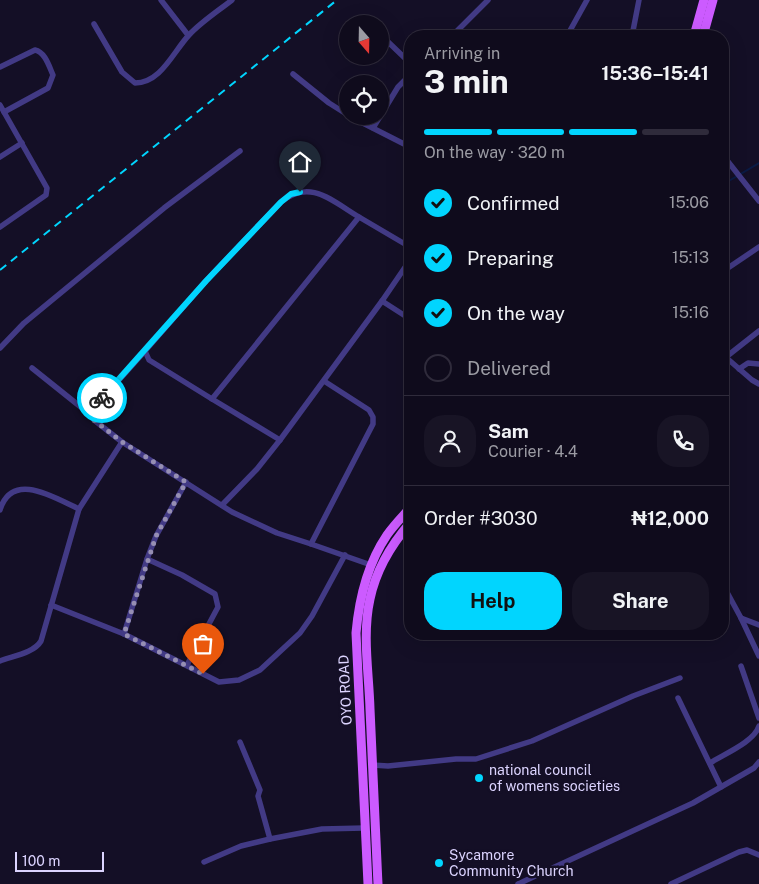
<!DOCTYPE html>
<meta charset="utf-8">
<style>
:root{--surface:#0f0b1c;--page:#181425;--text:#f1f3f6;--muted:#9b9ba3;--line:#2f2b3b;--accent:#01d5fe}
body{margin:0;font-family:"Public Sans",sans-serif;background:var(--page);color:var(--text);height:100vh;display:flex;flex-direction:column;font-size:19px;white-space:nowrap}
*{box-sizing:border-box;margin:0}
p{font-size:16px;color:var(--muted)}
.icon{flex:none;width:28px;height:28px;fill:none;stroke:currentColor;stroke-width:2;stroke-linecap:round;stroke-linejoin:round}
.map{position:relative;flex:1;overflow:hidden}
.drawer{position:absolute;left:404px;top:30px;width:325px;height:610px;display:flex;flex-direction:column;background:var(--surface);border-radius:20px;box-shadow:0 5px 20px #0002,0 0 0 1px var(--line)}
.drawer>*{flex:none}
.needle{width:32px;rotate:160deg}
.controls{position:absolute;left:339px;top:15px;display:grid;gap:10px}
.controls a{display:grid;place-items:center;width:50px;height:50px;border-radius:50%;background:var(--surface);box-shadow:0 5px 20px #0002,0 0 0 1px var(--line);font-size:25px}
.scale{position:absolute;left:15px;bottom:12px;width:89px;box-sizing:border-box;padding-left:5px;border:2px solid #dcd4ff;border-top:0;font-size:14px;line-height:18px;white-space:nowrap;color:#dcd4ff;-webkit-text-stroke:4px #140f26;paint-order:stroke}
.pin{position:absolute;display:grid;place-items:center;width:42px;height:42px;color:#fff;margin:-51px -21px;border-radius:50% 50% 50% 0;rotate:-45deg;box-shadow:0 0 5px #0007}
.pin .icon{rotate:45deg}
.courier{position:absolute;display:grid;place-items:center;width:50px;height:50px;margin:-25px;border:4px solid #01d5fe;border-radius:50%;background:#fff;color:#222;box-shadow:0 1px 6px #0007}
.summary em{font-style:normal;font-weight:700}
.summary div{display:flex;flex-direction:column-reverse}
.summary{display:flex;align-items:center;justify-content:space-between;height:85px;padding:0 20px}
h1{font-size:32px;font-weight:700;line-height:38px}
.bar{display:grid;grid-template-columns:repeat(4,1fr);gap:8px 5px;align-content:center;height:60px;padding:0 20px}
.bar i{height:6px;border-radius:4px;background:var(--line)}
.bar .current{background:var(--accent)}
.bar p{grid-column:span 4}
.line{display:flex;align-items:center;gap:12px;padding:0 20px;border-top:1px solid var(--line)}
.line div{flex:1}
.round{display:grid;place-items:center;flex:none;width:52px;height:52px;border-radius:20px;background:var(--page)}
ol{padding:0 20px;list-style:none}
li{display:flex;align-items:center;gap:15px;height:55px}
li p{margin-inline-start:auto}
li .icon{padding:5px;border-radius:50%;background:var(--accent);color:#111;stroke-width:4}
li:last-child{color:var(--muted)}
li i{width:28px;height:28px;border:2px solid var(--line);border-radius:50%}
.cta{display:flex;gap:10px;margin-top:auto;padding:10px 20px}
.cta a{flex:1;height:58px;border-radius:20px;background:var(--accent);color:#111;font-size:20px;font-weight:700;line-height:58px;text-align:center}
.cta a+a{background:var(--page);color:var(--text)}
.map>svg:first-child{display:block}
</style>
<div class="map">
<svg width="759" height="884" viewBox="0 0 759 884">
<rect width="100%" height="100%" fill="#140f26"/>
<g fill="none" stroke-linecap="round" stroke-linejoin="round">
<path stroke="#0a1b44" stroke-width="2" d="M722,185L759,163"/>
<g stroke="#423a85" stroke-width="5.5">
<path d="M161,0L188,35"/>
<path d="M94,24L122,72L135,83C161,83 173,52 189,35C201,22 218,11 232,0"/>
<path d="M380,36L383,37L410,63"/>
<path d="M452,36L488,0"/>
<path d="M567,36L587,0"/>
<path d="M632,36L639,0"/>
<path d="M0,67L35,50C45,52 49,66 53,75L48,88L4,112"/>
<path d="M293,74L329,103L348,115"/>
<path d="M0,105L47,188L46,195L0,227"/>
<path d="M349,116L410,147"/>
<path d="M373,128L398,87L410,75"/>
<path d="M722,154L759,201"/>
<path d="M0,157L22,143"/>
<path d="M410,260L382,301L410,319"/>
<path d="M722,272L759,247"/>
<path d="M382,301L280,440L212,399L359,217L410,247"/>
<path d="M0,348L24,323L164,208L240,151"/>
<path d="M145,351L94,408L91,412L94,420L122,442L232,512L277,533L311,544"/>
<path d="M722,354L752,380L759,384"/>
<path d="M726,357L759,331"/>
<path d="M32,368L92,416"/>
<path d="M739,369L748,363L759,364"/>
<path d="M324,381L369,410L373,417V424L311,544L371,565"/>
<path d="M212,399L149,360L145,351L206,281L281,202C310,178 332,201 359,217"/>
<path d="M222,505L257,469L280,440"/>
<path d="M0,510C12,470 55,498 79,509"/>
<path d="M147,559L156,536L186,482"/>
<path d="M722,583L741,618L759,656"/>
<path d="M51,605L124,634L219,682L239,680L260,670L300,633L312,616L345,555"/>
<path d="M741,618L759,625"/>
<path d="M124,634L147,559L182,575L215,594L218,607L187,665"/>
<path d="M0,661C13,656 34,653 41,641L79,509L122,442"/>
<path d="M741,666L759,718"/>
<path d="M678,698L721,787"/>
<path d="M240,742L260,790L258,796L270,839"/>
<path d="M710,763C724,754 754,742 759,726"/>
<path d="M372,765L388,766L456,759H476L532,741L633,696L680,678"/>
<path d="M204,862L241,846L270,839L322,829L364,828"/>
<path d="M518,884L693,803L754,768L759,762"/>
<path d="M671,884L739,852L747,850L759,855"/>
</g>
<g stroke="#cc5bff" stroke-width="9">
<path d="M694,36L704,0"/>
<path d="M703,36L713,0"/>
<path d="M368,884L356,633C359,599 368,563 387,535C394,525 402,517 410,508"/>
<path d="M378,884C375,826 373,768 370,709C369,673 362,635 370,599C376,570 391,545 410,523"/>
</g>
<path stroke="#01d5fe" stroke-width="2" stroke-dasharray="8 6" stroke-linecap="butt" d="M0,270L337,0"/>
</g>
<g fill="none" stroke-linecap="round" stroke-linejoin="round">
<path stroke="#968fb3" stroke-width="5" stroke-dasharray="0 9" d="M102,398L91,412L94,420L122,442L186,482L156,536L124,634L203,674"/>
<path stroke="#01d5fe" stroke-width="6" d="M102,398L206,281L281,202L291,194L300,192"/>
</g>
<g fill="#01d5fe" stroke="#140f26" stroke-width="2">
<circle cx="479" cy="778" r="5"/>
<circle cx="439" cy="863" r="5"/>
</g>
<g text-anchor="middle" stroke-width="5" stroke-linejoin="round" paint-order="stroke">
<g font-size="14" fill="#dcd4ff" stroke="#140f26">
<text transform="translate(345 690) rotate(-93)" y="5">OYO ROAD</text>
</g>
<g font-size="14" fill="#dcd4ff" stroke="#140f26" text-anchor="start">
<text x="489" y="775">national council<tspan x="489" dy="16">of womens societies</tspan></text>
<text x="449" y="860">Sycamore<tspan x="449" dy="16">Community Church</tspan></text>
</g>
</g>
</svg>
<div class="controls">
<a><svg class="needle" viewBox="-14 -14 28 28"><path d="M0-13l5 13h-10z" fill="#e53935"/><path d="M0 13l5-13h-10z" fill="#9b9ba3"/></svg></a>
<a><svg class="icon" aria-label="locate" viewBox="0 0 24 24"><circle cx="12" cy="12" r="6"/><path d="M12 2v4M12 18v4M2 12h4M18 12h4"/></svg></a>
</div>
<div class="scale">100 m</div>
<div class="pin" style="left:203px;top:674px;background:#ea580c"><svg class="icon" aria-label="bag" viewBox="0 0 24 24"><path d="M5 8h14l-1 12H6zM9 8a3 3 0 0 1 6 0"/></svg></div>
<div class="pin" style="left:300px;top:192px;background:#1f2937"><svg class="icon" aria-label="home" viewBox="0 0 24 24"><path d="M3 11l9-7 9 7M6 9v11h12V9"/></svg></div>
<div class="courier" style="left:102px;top:398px"><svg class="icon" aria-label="bike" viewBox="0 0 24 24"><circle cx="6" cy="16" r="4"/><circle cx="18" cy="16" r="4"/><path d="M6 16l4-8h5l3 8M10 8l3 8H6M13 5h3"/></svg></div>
<section class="drawer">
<div class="summary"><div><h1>3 min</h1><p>Arriving in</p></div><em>15:36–15:41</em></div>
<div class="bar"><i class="current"></i><i class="current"></i><i class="current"></i><i></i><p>On the way · 320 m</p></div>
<ol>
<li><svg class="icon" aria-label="check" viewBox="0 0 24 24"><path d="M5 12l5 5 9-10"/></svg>Confirmed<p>15:06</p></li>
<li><svg class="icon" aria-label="check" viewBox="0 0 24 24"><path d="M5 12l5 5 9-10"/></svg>Preparing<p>15:13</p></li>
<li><svg class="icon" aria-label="check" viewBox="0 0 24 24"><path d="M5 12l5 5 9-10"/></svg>On the way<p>15:16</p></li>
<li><i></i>Delivered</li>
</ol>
<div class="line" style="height:90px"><a class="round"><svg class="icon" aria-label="person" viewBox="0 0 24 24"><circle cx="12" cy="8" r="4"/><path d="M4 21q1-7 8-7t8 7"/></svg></a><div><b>Sam</b><p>Courier · 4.4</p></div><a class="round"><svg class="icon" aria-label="phone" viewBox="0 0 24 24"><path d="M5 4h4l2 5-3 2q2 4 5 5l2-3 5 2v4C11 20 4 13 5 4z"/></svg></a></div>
<div class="line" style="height:65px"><div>Order #3030</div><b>₦12,000</b></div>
<div class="cta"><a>Help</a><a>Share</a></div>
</section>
</div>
